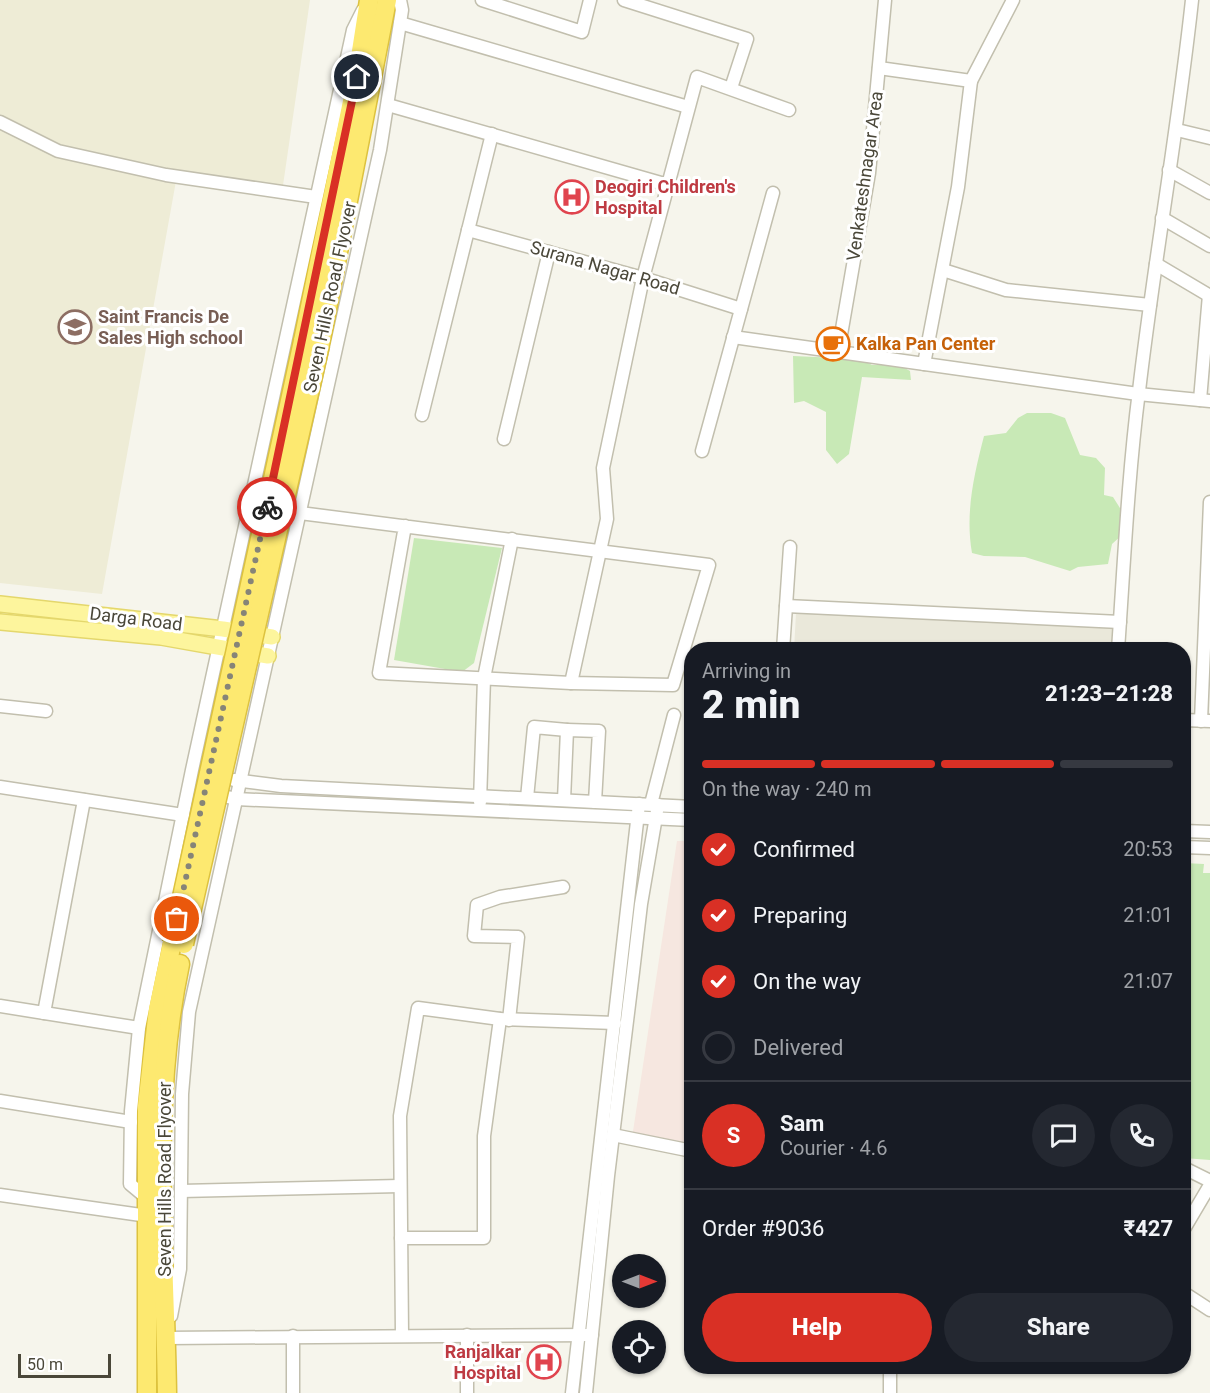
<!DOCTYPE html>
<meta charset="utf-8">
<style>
:root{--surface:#171b24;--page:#242831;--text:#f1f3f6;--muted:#9ea1a6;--line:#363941;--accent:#d93025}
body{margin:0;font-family:Roboto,sans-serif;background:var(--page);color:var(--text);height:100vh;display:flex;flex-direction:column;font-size:22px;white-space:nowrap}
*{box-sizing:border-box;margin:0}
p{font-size:20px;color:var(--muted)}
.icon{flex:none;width:33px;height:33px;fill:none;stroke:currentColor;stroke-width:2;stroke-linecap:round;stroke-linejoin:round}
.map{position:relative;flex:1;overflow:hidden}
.drawer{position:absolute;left:684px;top:642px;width:507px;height:732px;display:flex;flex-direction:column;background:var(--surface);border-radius:24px;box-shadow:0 2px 4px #0004}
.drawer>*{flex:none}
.needle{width:39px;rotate:90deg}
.tools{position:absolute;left:612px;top:1254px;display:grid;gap:12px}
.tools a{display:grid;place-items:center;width:54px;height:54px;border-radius:50%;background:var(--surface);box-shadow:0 2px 4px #0004;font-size:30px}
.scale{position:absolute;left:18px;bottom:15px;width:93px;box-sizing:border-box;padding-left:6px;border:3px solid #4a4739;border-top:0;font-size:16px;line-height:21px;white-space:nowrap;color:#4a4739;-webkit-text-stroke:4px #fff;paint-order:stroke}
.pin{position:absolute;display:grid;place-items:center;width:51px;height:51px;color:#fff;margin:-26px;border:3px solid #fff;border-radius:50%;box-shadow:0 2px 6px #0007}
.courier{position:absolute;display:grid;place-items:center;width:60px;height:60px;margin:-30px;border:4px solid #d93025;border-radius:50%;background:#fff;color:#222;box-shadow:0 2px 8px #0007}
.head em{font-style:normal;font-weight:800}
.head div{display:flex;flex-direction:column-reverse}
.head{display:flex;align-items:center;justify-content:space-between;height:102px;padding:0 18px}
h1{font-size:39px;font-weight:800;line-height:45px}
.bar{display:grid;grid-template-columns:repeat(4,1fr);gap:9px 6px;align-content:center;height:72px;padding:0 18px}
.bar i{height:8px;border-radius:4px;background:var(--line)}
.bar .on{background:var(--accent)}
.bar p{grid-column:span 4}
.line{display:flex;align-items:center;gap:15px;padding:0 18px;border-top:2px solid var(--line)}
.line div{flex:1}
.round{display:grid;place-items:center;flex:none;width:63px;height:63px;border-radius:32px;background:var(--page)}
ol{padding:0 18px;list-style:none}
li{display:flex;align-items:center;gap:18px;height:66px}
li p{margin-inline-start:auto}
li .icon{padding:6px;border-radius:50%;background:var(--accent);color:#fff;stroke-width:4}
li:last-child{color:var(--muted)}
li i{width:33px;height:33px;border:3px solid var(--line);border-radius:50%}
.cta{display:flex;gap:12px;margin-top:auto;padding:12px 18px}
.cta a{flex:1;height:69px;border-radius:36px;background:var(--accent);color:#fff;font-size:24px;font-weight:800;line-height:69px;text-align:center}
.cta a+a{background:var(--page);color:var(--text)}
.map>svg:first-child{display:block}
</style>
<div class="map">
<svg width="1210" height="1393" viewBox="0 0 1210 1393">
<rect width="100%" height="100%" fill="#f6f5ec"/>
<path fill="#eae8da" d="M796,613L1060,624L1114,628L1112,649L794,650Z"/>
<path fill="#eeecd6" d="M0,0H310L281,199L176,181L102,594L0,583Z"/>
<path fill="#f6e7e0" d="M677,841H691V1144L632,1138Z"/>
<g fill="#c8e9b6">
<path d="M793,356L861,359L872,365H899L910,371L911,380L862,377L849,454L837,464L826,450V412L804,401L794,403Z"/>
<path d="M1027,413H1051L1065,418L1080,455L1096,458L1105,468L1104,495L1113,497L1125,516L1123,534L1112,544L1108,564L1078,567L1070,571L1025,557L984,556L972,553C965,513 974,475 984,436L1006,433L1018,418Z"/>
<path d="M414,538L502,548L474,663L462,672L394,660Z"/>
<path d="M1184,863L1204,864L1203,873H1210V1160L1184,1158Z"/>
</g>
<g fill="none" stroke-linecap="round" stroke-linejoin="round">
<g stroke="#c2bfae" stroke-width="15">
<g id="minor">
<path d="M482,0L582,32L590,0"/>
<path d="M624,0L747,39L731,88"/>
<path d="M400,23L688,107"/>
<path d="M879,68L971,81L958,187L924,364"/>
<path d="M971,81L1013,0"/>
<path d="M388,105L668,185"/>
<path d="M0,122L58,151L166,175L316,197"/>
<path d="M1177,130L1210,138"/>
<path d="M1169,170L1210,193"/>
<path d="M1162,218L1210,246"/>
<path d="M468,230L643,278L741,309"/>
<path d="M1156,264L1210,296"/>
<path d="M943,270L1006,290L1150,305"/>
<path d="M733,337L1138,394L1210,401"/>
<path d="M838,352L869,173L885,0"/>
<path d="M1200,400L1209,295"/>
<path d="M422,415L492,134"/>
<path d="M504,439L549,252"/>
<path d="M702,451L773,193"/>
<path d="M300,513L709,565L673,685L571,683L379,673L405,526"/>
<path d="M786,606L1120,622"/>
<path d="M783,650L790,547"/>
<path d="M1118,650C1124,564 1128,477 1139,391C1154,261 1178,131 1192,0"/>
<path d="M571,683L607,519L603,468L643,278L697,77L789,110"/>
<path d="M0,706L46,711"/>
<path d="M1184,720L1210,721"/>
<path d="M1201,721L1210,502"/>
<path d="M234,780L281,786L692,807"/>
<path d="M0,787L183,815"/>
<path d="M211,793L236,799L692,820"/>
<path d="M527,798L534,727L567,730"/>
<path d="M564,800L567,730L599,731L595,802"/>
<path d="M480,802L484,678L512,539"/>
<path d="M651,804L674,715"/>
<path d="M1184,831L1210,832"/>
<path d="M1184,847L1210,848"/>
<path d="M0,1006L139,1028"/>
<path d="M44,1013L84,800"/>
<path d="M509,1020L518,937L474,936L477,905L500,897L563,887"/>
<path d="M0,1101L131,1122"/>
<path d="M613,1135L692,1151"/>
<path d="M1184,1168L1210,1181"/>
<path d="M181,1191L400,1186"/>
<path d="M0,1195L148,1216"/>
<path d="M148,1199L130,1184L131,1111L139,1028L192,770L353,30L363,10"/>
<path d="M1184,1229L1210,1185"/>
<path d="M401,1238H484V1136L500,1019"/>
<path d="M1184,1293L1210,1310"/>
<path d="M171,1316L180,1269L182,1094L189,1012L380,150L402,10L400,0"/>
<path d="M167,1333L166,1338L592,1335"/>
<path d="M402,1334L400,1116L418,1008L500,1019L615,1023"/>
<path d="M467,1335V1393"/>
<path d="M293,1336V1393"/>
<path d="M890,1366V1393"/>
<path d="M572,1393L639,804"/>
<path d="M586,1393L608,1176L633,972L641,904L658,805"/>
</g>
</g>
<g stroke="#e4d76c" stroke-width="18">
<g id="major">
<path d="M0,604L223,629L272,637"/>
<path d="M0,622L161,637L268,656"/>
</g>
</g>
<g stroke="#ddc23e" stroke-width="21">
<g id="highway">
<path d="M303,341L357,77L369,0"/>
<path d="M320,345L387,0"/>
<path d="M147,1393V1106L158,1009L172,943"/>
<path d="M167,1393C165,1251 150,1104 180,964"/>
</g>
</g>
<use href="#minor" stroke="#fff" stroke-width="12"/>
<use href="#major" stroke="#fdf59d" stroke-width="15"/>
<use href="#highway" stroke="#fde970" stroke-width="18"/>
<g stroke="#ddc23e" stroke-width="21" stroke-linecap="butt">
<g id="highway-bridge">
<path d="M172,943L303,341"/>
<path d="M184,944L320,345"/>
</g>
</g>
<use href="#highway-bridge" stroke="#fde970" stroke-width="18"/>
</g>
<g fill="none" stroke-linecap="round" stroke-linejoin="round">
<path stroke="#868478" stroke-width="6" stroke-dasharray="0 10.8" d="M177,919L267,507"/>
<path stroke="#d93025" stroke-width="8" d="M267,507L357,77"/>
</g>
<defs>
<g id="hospital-ring" transform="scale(1.725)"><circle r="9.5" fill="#fff" stroke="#e0444e" stroke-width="1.5"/><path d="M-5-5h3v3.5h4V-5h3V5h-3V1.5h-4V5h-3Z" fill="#e0444e"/></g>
<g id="school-ring" transform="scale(1.725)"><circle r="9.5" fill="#fff" stroke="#8d6e63" stroke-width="1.5"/><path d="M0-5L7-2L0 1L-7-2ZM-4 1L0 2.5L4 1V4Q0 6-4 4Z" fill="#8d6e63"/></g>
<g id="cafe-ring" transform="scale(1.725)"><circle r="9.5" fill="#fff" stroke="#e8710a" stroke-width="1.5"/><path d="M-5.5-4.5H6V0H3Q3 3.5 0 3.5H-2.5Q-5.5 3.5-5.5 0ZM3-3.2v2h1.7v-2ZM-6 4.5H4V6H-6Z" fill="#e8710a"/></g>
</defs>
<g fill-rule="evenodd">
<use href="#hospital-ring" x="572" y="197"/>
<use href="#school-ring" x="75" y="327"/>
<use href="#cafe-ring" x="833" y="344"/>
<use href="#hospital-ring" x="544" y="1362"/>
</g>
<g text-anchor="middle" stroke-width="6" stroke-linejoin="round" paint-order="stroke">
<g font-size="18" fill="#4a4739" stroke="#fff">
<text transform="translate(865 176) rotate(-82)" y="6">Venkateshnagar Area</text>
<text transform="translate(605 268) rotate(16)" y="6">Surana Nagar Road</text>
<text transform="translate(330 297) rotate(-78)" y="6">Seven Hills Road Flyover</text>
<text transform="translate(136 619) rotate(7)" y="6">Darga Road</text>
<text transform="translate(165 1179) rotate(-90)" y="6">Seven Hills Road Flyover</text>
</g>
<g font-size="18" font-weight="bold" fill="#be3a42" stroke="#fff" text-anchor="start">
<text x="595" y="193">Deogiri Children's<tspan x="595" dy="21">Hospital</tspan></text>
<text x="521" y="1358" text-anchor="end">Ranjalkar<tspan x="521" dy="21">Hospital</tspan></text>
</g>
<g font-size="18" font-weight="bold" fill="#785e54" stroke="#fff" text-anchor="start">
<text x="98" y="323">Saint Francis De<tspan x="98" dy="21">Sales High school</tspan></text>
</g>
<g font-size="18" font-weight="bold" fill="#c56008" stroke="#fff" text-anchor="start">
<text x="856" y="350">Kalka Pan Center</text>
</g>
</g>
</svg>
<div class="tools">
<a><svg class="needle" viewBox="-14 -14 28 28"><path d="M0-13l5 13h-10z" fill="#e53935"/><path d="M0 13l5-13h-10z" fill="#9ea1a6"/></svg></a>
<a><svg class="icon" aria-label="locate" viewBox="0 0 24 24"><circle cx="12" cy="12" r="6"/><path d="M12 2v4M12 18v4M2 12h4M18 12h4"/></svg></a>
</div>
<div class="scale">50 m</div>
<div class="pin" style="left:177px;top:919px;background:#ea580c"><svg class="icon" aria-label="bag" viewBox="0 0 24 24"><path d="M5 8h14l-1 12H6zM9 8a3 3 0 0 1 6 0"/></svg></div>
<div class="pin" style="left:357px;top:77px;background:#1f2937"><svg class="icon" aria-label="home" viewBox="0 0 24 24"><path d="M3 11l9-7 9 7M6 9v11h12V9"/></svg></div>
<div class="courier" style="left:267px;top:507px"><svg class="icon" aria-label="bike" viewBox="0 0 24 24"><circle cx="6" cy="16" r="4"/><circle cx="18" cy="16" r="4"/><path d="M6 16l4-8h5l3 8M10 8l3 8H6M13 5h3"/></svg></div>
<section class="drawer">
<div class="head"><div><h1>2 min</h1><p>Arriving in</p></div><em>21:23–21:28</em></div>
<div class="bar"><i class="on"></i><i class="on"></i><i class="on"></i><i></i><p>On the way · 240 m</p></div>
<ol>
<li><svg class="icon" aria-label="check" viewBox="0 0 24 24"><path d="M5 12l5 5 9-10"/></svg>Confirmed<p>20:53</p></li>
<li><svg class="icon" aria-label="check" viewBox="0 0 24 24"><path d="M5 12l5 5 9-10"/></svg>Preparing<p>21:01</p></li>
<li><svg class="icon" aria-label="check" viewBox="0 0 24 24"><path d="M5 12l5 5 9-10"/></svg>On the way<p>21:07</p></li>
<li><i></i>Delivered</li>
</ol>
<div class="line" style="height:108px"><b class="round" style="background:var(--accent);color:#fff">S</b><div><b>Sam</b><p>Courier · 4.6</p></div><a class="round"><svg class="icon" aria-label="chat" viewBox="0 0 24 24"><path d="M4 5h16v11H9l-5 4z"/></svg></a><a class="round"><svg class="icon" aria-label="phone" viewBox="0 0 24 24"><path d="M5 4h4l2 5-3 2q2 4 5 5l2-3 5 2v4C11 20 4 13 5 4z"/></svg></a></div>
<div class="line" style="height:78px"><div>Order #9036</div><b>₹427</b></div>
<div class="cta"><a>Help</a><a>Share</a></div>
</section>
</div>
